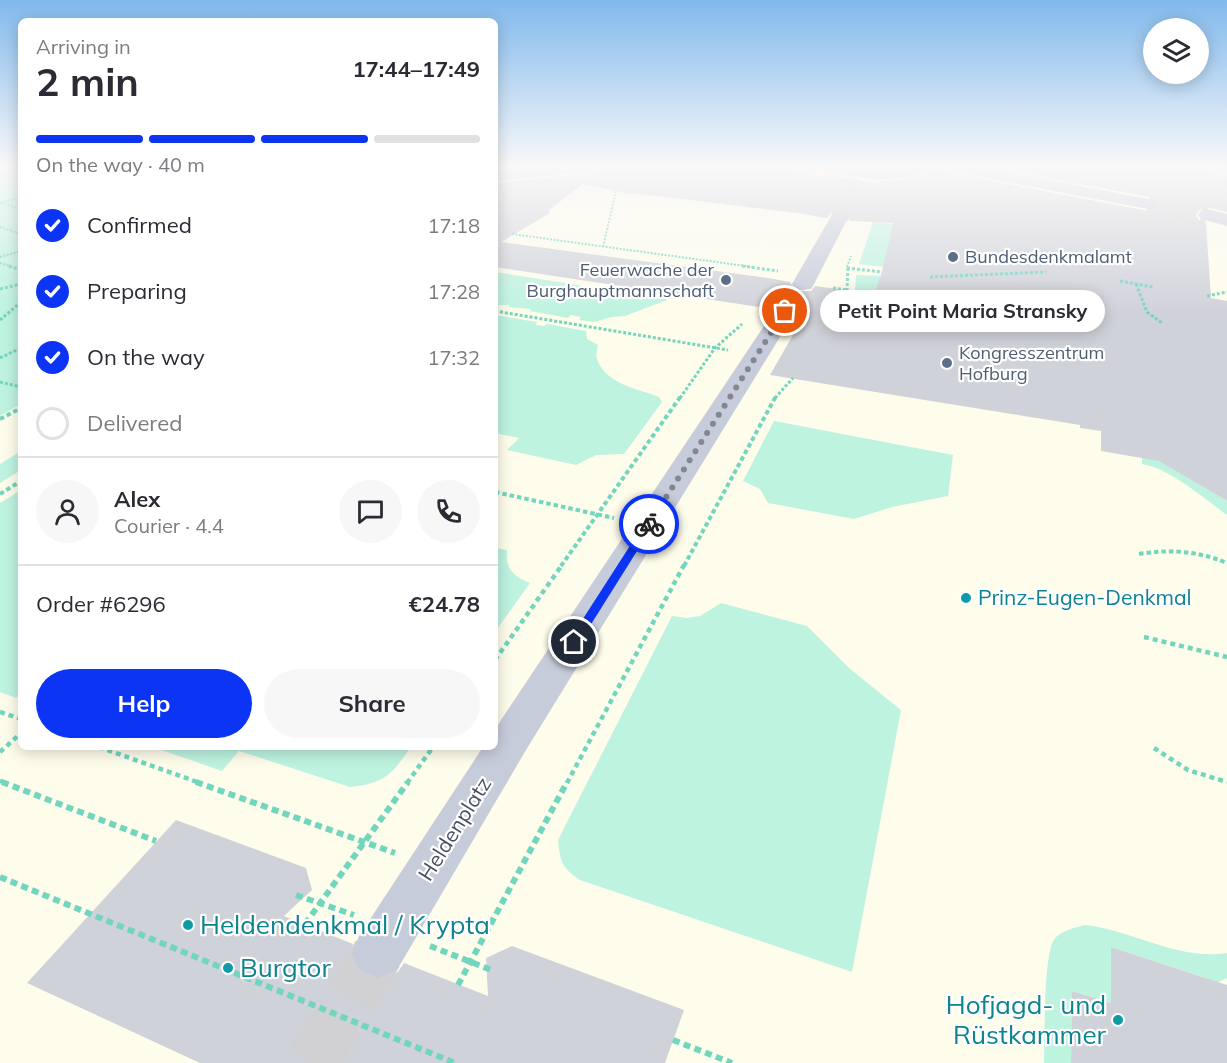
<!DOCTYPE html>
<meta charset="utf-8">
<style>
:root{--surface:#fff;--page:#f7f7f7;--text:#2b2b33;--muted:#7c7c81;--line:#e1e1e2;--accent:#0b34f4}
body{margin:0;font-family:Mulish,sans-serif;background:var(--page);color:var(--text);height:100vh;display:flex;flex-direction:column;font-size:22px;white-space:nowrap}
*{box-sizing:border-box;margin:0}
p{font-size:20px;color:var(--muted)}
.icon{flex:none;width:33px;height:33px;fill:none;stroke:currentColor;stroke-width:2;stroke-linecap:round;stroke-linejoin:round}
.map{position:relative;flex:1;overflow:hidden}
.sheet{position:absolute;left:18px;top:18px;width:480px;height:732px;display:flex;flex-direction:column;background:var(--surface);border-radius:9px;box-shadow:0 3px 15px #0003}
.sheet>*{flex:none}
.controls{position:absolute;left:1143px;top:18px;display:grid;gap:12px}
.controls a{display:grid;place-items:center;width:66px;height:66px;border-radius:50%;background:var(--surface);box-shadow:0 3px 15px #0003;font-size:30px}
.pin{position:absolute;display:grid;place-items:center;width:51px;height:51px;color:#fff;margin:-26px;border:3px solid #fff;border-radius:50%;box-shadow:0 2px 6px #0007}
.courier{position:absolute;display:grid;place-items:center;width:60px;height:60px;margin:-30px;border:4px solid #0b34f4;border-radius:50%;background:#fff;color:#222;box-shadow:0 2px 8px #0007}
.bubble{position:absolute;height:42px;border-radius:21px;background:var(--surface);box-shadow:0 3px 15px #0003;font-size:20px;font-weight:700;line-height:42px;text-align:center}
.headline em{font-style:normal;font-weight:700}
.headline div{display:flex;flex-direction:column-reverse}
.headline{display:flex;align-items:center;justify-content:space-between;height:102px;padding:0 18px}
h1{font-size:39px;font-weight:700;line-height:45px}
.bar{display:grid;grid-template-columns:repeat(4,1fr);gap:9px 6px;align-content:center;height:72px;padding:0 18px}
.bar i{height:8px;border-radius:4px;background:var(--line)}
.bar .active{background:var(--accent)}
.bar p{grid-column:span 4}
.line{display:flex;align-items:center;gap:15px;padding:0 18px;border-top:2px solid var(--line)}
.line div{flex:1}
.round{display:grid;place-items:center;flex:none;width:63px;height:63px;border-radius:32px;background:var(--page)}
ol{padding:0 18px;list-style:none}
li{display:flex;align-items:center;gap:18px;height:66px}
li p{margin-inline-start:auto}
li .icon{padding:6px;border-radius:50%;background:var(--accent);color:#fff;stroke-width:4}
li:last-child{color:var(--muted)}
li i{width:33px;height:33px;border:3px solid var(--line);border-radius:50%}
.primary-button{display:flex;gap:12px;margin-top:auto;padding:12px 18px}
.primary-button a{flex:1;height:69px;border-radius:36px;background:var(--accent);color:#fff;font-size:24px;font-weight:700;line-height:69px;text-align:center}
.primary-button a+a{background:var(--page);color:var(--text)}
.map>svg:first-child{display:block}
</style>
<div class="map">
<svg width="1227" height="1063" viewBox="0 0 1227 1063">
<rect width="100%" height="100%" fill="#f4f2f1"/>
<path fill="#fefdeb" d="M0,166L21,167V747H495V166H974L1078,187L1113,166H1194L1227,172V1063H0Z"/>
<g fill="#bef3e0">
<path d="M0,166H21V404L0,416Z"/>
<path d="M873,222L900,225L884,267L859,264Z"/>
<path d="M495,272L666,299L667,300L625,316L612,317L594,322L579,320L581,317L571,315L568,318L530,311L531,309L508,307L510,305H495Z"/>
<path d="M856,275L882,276L877,295L855,292Z"/>
<path d="M495,315L537,322L536,325L544,326L547,324L586,331L587,339L598,345L596,356C604,385 637,388 659,397L662,402L624,454L596,455L576,465L507,450L519,438L495,433Z"/>
<path d="M774,421L953,455L948,496L892,507L854,519L768,503L760,489L743,481Z"/>
<path d="M21,451V470L0,483V464Z"/>
<path d="M1153,457L1227,501V515C1205,499 1169,468 1142,464V458Z"/>
<path d="M21,490V694L16,698L0,692V503Z"/>
<path d="M495,548L507,550C505,570 514,576 530,583L495,632Z"/>
<path d="M721,603L807,626L849,668L901,710L852,972L580,880C562,868 560,862 558,840L672,616L687,618L700,616Z"/>
<path d="M153,747H411C391,775 386,783 350,787L239,751L222,771Z"/>
<path d="M1085,925C1132,930 1179,961 1227,953V978L1207,988L1206,978L1111,947V1003L1072,991L1071,1063H1044C1045,1041 1043,951 1055,938C1063,930 1074,928 1085,925Z"/>
</g>
<g fill="#d0d2d9" fill-rule="evenodd">
<path d="M607,166H780L822,178L825,175L881,184V181L908,179L922,175L931,166H940L950,173L1148,211L1154,210L1159,205L1154,198L986,166H1194L1227,175V212L1206,207L1199,210L1196,215L1199,220L1206,223L1211,298L1227,301V501L1159,461L1101,451V431L1080,428V425L770,375L805,314L797,313L798,310L794,304L786,302L776,304L772,309L495,267V183L597,173ZM583,184L630,194L632,193L796,213L827,218L831,212L840,210L848,213L849,221L893,223L882,272L874,294L815,286L811,291H795L790,282L768,278L501,242L550,213L549,210Z"/>
<path d="M176,820L306,868L312,890L284,916L353,944L350,954L358,972L379,980L398,972L404,963L488,996L486,958L512,946L684,1010L665,1063H200L27,983Z"/>
<path d="M1111,947L1227,985V1063H1071L1072,991L1111,1003Z"/>
</g>
<g fill="none" stroke-linecap="round" stroke-linejoin="round">
<g stroke="#d1d1d4" stroke-width="18" stroke-dasharray="18 9" stroke-linecap="butt">
<path d="M1148,204L1207,215"/>
<path d="M839,218L858,180"/>
</g>
<path stroke="#d1d1d4" stroke-width="23" stroke-dasharray="23 12" stroke-linecap="butt" d="M785,311L803,284"/>
<path stroke="#d1d1d4" stroke-width="51" stroke-dasharray="51 26" stroke-linecap="butt" d="M311,1063L378,953"/>
<g stroke="#72d5be" stroke-width="2" stroke-dasharray="2 1.5" stroke-linecap="butt">
<path d="M0,174L21,180"/>
<path d="M0,203L21,197"/>
<path d="M1,203L21,209"/>
<path d="M0,227L21,234"/>
<path d="M512,234L753,267"/>
<path d="M603,247L616,191"/>
<path d="M0,257L21,251"/>
<path d="M0,263L13,267"/>
<path d="M847,267L851,256"/>
</g>
<g stroke="#72d5be" stroke-width="3" stroke-dasharray="3 2" stroke-linecap="butt">
<path d="M9,266L21,270"/>
<path d="M742,266L778,271"/>
<path d="M847,268L882,272"/>
<path d="M930,277L1046,272"/>
<path d="M1120,281L1153,287"/>
<path d="M1136,284L1147,312L1162,323"/>
<path d="M833,288L847,290"/>
<path d="M0,289L21,284"/>
<path d="M847,291L848,266"/>
<path d="M1207,296L1227,292"/>
<path d="M495,311L728,350"/>
<path d="M0,320L21,302"/>
<path d="M0,358L21,348"/>
<path d="M0,382L21,387"/>
<path d="M680,398L715,348L742,324"/>
<path d="M775,398L793,378"/>
</g>
<g stroke="#72d5be" stroke-width="4" stroke-dasharray="4.5 3" stroke-linecap="butt">
<path d="M0,419L21,408"/>
<path d="M495,492L614,518"/>
<path d="M0,494L21,481"/>
<path d="M1139,554C1170,549 1198,551 1227,563"/>
<path d="M561,566L681,396"/>
<path d="M684,566L776,396"/>
</g>
<g stroke="#72d5be" stroke-width="4.5" stroke-dasharray="5 4" stroke-linecap="butt">
<path d="M1144,637L1227,657"/>
<path d="M495,660L562,565"/>
<path d="M0,712L21,719"/>
<path d="M99,747L200,783"/>
<path d="M1154,748L1188,770L1227,782"/>
<path d="M0,752L21,733"/>
<path d="M0,781L6,783"/>
<path d="M407,783L433,747"/>
<path d="M567,783L684,565"/>
</g>
<g stroke="#72d5be" stroke-width="6" stroke-dasharray="7 4.5" stroke-linecap="butt">
<path d="M2,782L156,841"/>
<path d="M196,782L395,853"/>
<path d="M0,877L455,1063"/>
<path d="M296,895L354,915"/>
<path d="M305,924L408,782"/>
<path d="M430,946L494,971"/>
<path d="M458,985L567,782"/>
<path d="M673,1040L732,1063"/>
</g>
<g fill="#c7ccda" fill-rule="evenodd">
<path d="M549,166H605L597,171L495,181V171Z"/>
<path d="M817,166L887,169L929,166C911,189 844,176 819,169Z"/>
<path d="M942,166H975L1148,199L1154,200L1157,204L1154,208L1148,209L950,171Z"/>
<path d="M1208,166H1227V173L1210,169Z"/>
<path d="M1207,209L1227,214V226L1201,219L1198,215L1201,211Z"/>
<path d="M839,212L846,214L848,218L814,284L811,289L803,290L795,289L792,284L830,218L832,214Z"/>
<path d="M785,304L793,306L796,311L526,750L397,970L378,978L359,970L352,953L359,936L483,747H495V729L774,311L777,306Z"/>
</g>
</g>
<linearGradient id="sky" x2="0" y2="1"><stop stop-color="#81b9ec"/><stop offset="0.53" stop-color="#faf9f9"/><stop offset="1" stop-color="#faf9f9" stop-opacity="0"/></linearGradient>
<rect width="1227" height="315" fill="url(#sky)"/>
<path fill="#0b34f4" d="M649,521L654,524L578,645H570V639L644,524Z"/>
<g fill="none" stroke-linecap="round" stroke-linejoin="round">
<path stroke="#848793" stroke-width="6" stroke-dasharray="0 10.8" d="M649,524L785,311"/>
</g>
<g fill="#5c6f8a" stroke="#fff" stroke-width="2">
<circle cx="953" cy="257" r="6"/>
<circle cx="726" cy="280" r="6"/>
<circle cx="947" cy="363" r="6"/>
</g>
<g fill="#0f9aa8" stroke="#fff" stroke-width="2">
<circle cx="966" cy="598" r="6"/>
<circle cx="188" cy="925" r="6"/>
<circle cx="228" cy="968" r="6"/>
<circle cx="1118" cy="1020" r="6"/>
</g>
<g text-anchor="middle" stroke-width="4.5" stroke-linejoin="round" paint-order="stroke">
<g font-size="18" fill="#4e5e75" stroke="#fff" text-anchor="start">
<text x="965" y="263">Bundesdenkmalamt</text>
<text x="714" y="276" text-anchor="end">Feuerwache der<tspan x="714" dy="21">Burghauptmannschaft</tspan></text>
<text x="959" y="359">Kongresszentrum<tspan x="959" dy="21">Hofburg</tspan></text>
</g>
<g font-size="21" fill="#0d838f" stroke="#fff" text-anchor="start">
<text x="978" y="605">Prinz-Eugen-Denkmal</text>
</g>
<g font-size="21" fill="#474e61" stroke="#fff">
<text transform="translate(455 829) rotate(-58)" y="7">Heldenplatz</text>
</g>
<g font-size="26" fill="#0d838f" stroke="#fff" text-anchor="start">
<text x="200" y="934">Heldendenkmal / Krypta</text>
<text x="240" y="977">Burgtor</text>
<text x="1106" y="1014" text-anchor="end">Hofjagd- und<tspan x="1106" dy="30">Rüstkammer</tspan></text>
</g>
</g>
</svg>
<div class="controls">
<a><svg class="icon" aria-label="layers" viewBox="0 0 24 24"><path d="M12 4l9 5-9 5-9-5zM3 14l9 5 9-5"/></svg></a>
</div>
<div class="pin" style="left:785px;top:311px;background:#ea580c"><svg class="icon" aria-label="bag" viewBox="0 0 24 24"><path d="M5 8h14l-1 12H6zM9 8a3 3 0 0 1 6 0"/></svg></div>
<div class="pin" style="left:574px;top:642px;background:#1f2937"><svg class="icon" aria-label="home" viewBox="0 0 24 24"><path d="M3 11l9-7 9 7M6 9v11h12V9"/></svg></div>
<div class="courier" style="left:649px;top:524px"><svg class="icon" aria-label="bike" viewBox="0 0 24 24"><circle cx="6" cy="16" r="4"/><circle cx="18" cy="16" r="4"/><path d="M6 16l4-8h5l3 8M10 8l3 8H6M13 5h3"/></svg></div>
<div class="bubble" style="left:820px;top:290px;width:285px">Petit Point Maria Stransky</div>
<section class="sheet">
<div class="headline"><div><h1>2 min</h1><p>Arriving in</p></div><em>17:44–17:49</em></div>
<div class="bar"><i class="active"></i><i class="active"></i><i class="active"></i><i></i><p>On the way · 40 m</p></div>
<ol>
<li><svg class="icon" aria-label="check" viewBox="0 0 24 24"><path d="M5 12l5 5 9-10"/></svg>Confirmed<p>17:18</p></li>
<li><svg class="icon" aria-label="check" viewBox="0 0 24 24"><path d="M5 12l5 5 9-10"/></svg>Preparing<p>17:28</p></li>
<li><svg class="icon" aria-label="check" viewBox="0 0 24 24"><path d="M5 12l5 5 9-10"/></svg>On the way<p>17:32</p></li>
<li><i></i>Delivered</li>
</ol>
<div class="line" style="height:108px"><a class="round"><svg class="icon" aria-label="person" viewBox="0 0 24 24"><circle cx="12" cy="8" r="4"/><path d="M4 21q1-7 8-7t8 7"/></svg></a><div><b>Alex</b><p>Courier · 4.4</p></div><a class="round"><svg class="icon" aria-label="chat" viewBox="0 0 24 24"><path d="M4 5h16v11H9l-5 4z"/></svg></a><a class="round"><svg class="icon" aria-label="phone" viewBox="0 0 24 24"><path d="M5 4h4l2 5-3 2q2 4 5 5l2-3 5 2v4C11 20 4 13 5 4z"/></svg></a></div>
<div class="line" style="height:78px"><div>Order #6296</div><b>€24.78</b></div>
<div class="primary-button"><a>Help</a><a>Share</a></div>
</section>
</div>
